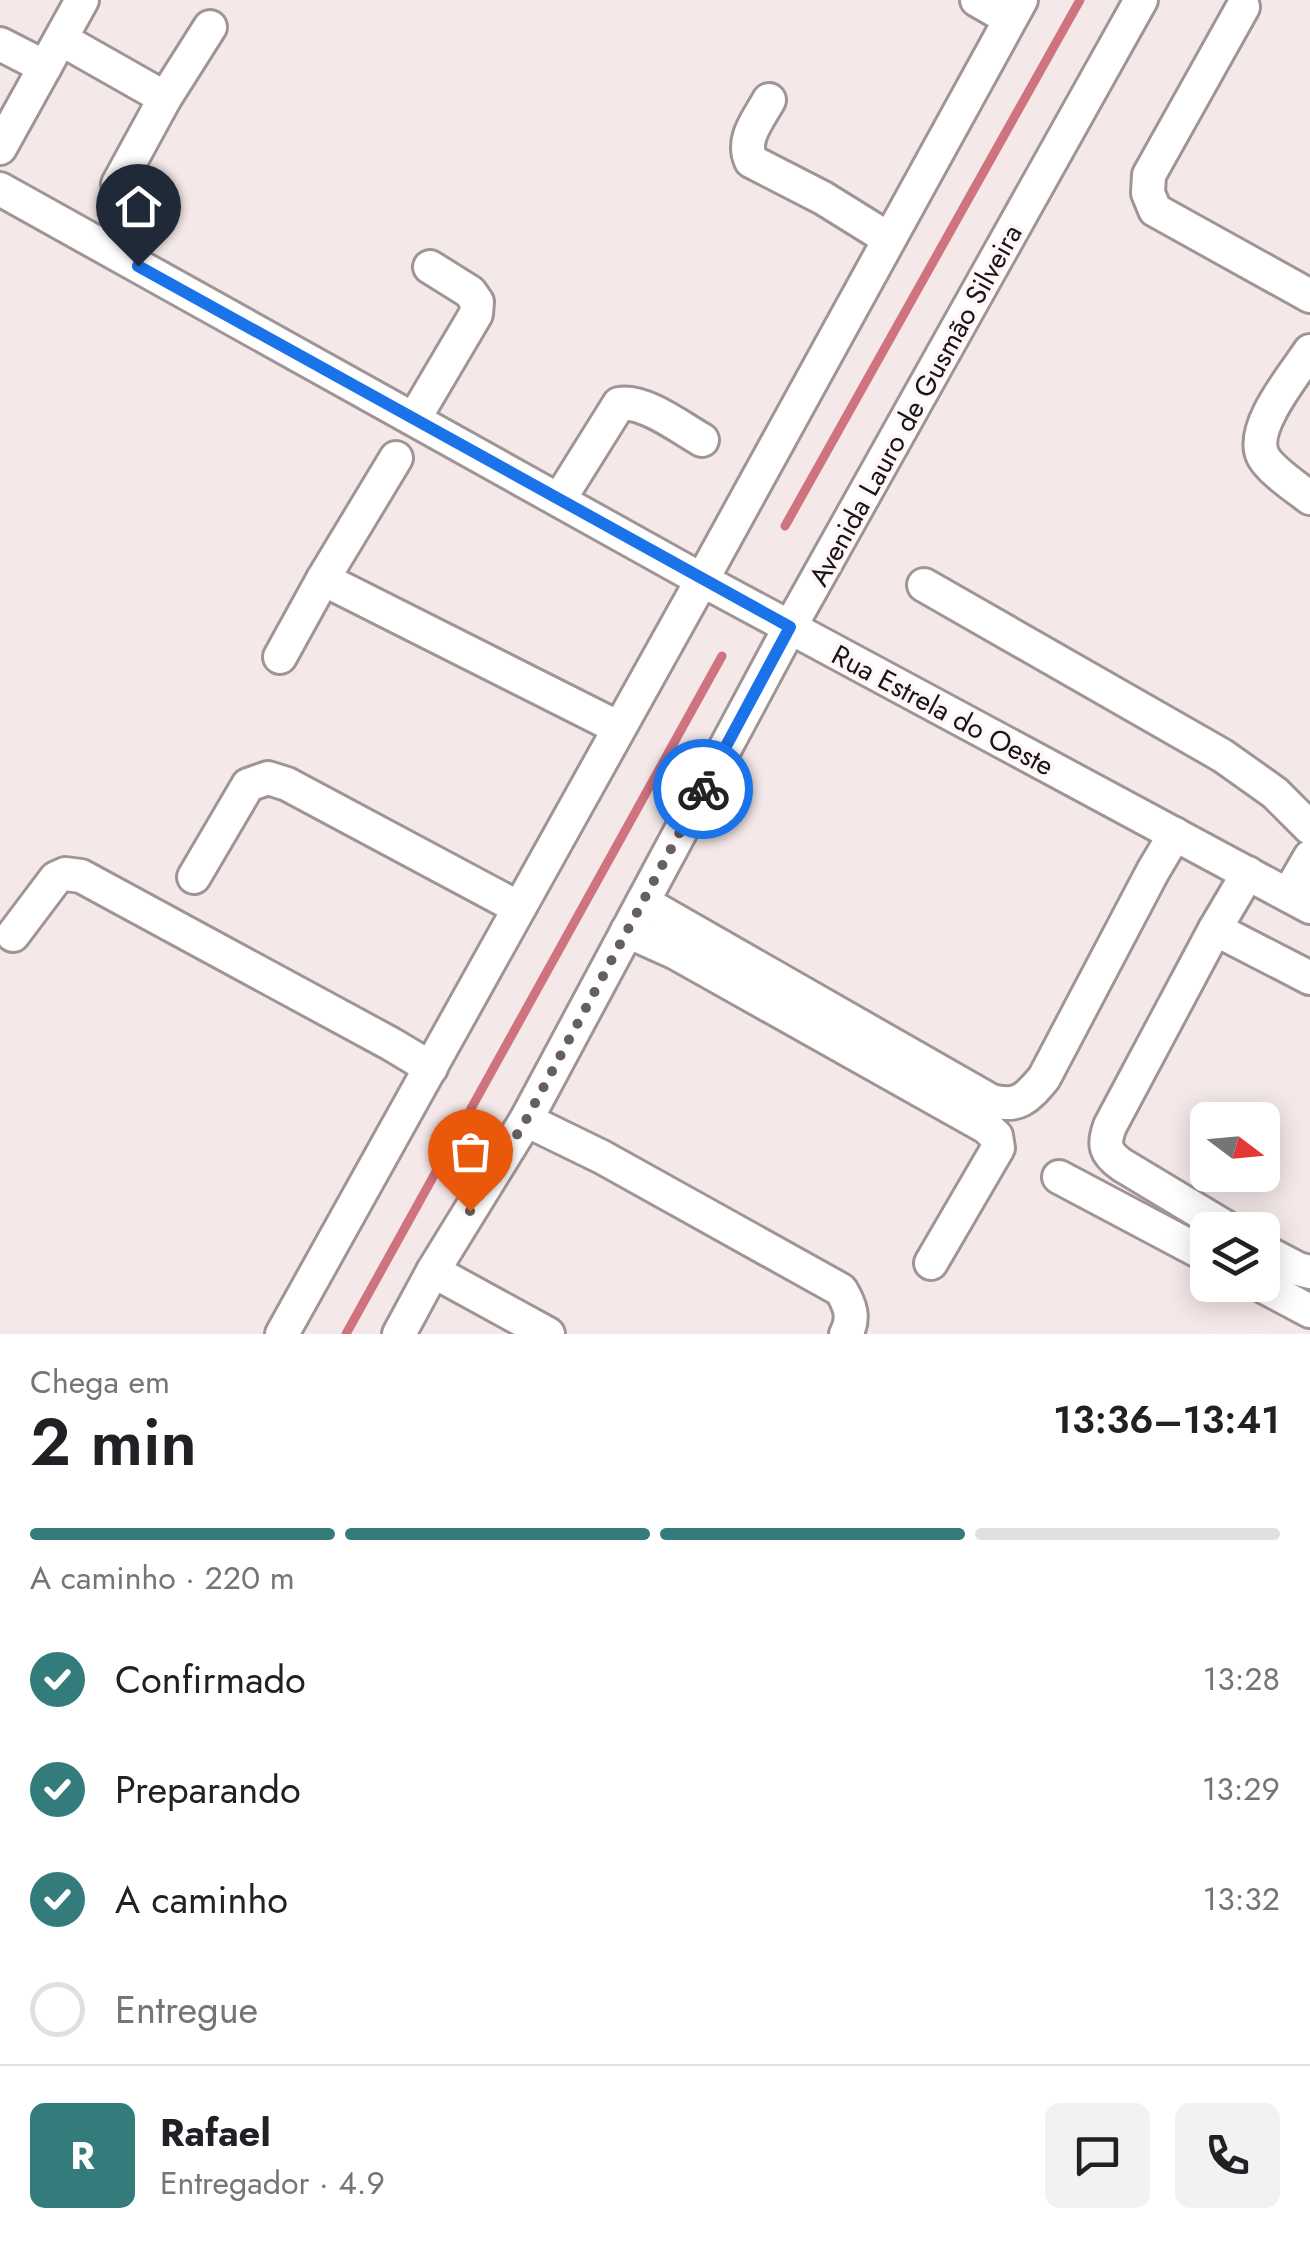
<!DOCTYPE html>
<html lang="pt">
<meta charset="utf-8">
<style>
:root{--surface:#fff;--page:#f2f2f2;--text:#202124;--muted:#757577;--line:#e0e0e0;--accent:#337c7b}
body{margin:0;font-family:Jost,sans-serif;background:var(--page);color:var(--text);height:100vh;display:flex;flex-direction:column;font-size:38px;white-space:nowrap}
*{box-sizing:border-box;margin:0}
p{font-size:32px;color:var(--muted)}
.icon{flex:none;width:55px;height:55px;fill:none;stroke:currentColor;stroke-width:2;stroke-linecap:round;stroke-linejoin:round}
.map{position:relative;height:1334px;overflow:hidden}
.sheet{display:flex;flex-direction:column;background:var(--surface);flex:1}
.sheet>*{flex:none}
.needle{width:65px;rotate:106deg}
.fabs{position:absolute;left:1190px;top:1102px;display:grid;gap:20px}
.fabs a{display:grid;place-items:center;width:90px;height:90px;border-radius:15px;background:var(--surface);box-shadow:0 5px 25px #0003;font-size:50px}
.pin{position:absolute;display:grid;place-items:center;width:85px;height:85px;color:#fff;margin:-102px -42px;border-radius:50% 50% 50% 0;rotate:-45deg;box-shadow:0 0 10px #0007}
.pin .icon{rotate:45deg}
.courier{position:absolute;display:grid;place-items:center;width:100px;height:100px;margin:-50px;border:8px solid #1a73e8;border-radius:50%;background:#fff;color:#222;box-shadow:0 2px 12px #0007}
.summary em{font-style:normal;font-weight:600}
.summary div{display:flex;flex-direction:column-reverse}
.summary{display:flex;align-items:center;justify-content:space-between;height:170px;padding:0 30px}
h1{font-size:65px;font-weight:600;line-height:75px}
.bar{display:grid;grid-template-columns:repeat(4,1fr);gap:15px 10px;align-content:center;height:120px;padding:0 30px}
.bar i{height:12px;border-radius:8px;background:var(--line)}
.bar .active{background:var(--accent)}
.bar p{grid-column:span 4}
.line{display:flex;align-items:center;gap:25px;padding:0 30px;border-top:2px solid var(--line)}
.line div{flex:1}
.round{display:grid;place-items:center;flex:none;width:105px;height:105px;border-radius:15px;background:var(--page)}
ol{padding:0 30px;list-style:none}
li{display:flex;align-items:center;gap:30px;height:110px}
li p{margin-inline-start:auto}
li .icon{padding:10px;border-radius:50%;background:var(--accent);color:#fff;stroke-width:4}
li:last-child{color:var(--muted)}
li i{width:55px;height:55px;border:5px solid var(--line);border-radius:50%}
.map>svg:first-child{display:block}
</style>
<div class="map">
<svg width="1310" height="1334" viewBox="0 0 1310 1334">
<rect width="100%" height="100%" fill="#f5e8e8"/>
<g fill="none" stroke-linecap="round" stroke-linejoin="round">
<g stroke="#cf737e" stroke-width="9">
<path d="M785,526L1080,0"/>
<path d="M346,1334L722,656"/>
</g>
<g stroke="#a19495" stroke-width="38">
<g id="minor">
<path d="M977,0L1010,19"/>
<path d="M1243,7L1149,175L1148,193L1155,210L1310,296"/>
<path d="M61,39L165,98L210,27"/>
<path d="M0,44L45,67"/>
<path d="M769,100C758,120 741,139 751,161L823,198L889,239"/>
<path d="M0,148L82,0"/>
<path d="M118,184L165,98"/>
<path d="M0,189L702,580L1310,907"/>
<path d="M1310,351C1295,374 1249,428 1263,456C1270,470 1297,488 1310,498"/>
<path d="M414,419L476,314L477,302L470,292L430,267"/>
<path d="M396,458L323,579L619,728"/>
<path d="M559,500L619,404C643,399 681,428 702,440"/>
<path d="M924,585L1223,756L1275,793L1310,828"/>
<path d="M280,657L323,579"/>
<path d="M194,877L248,785L268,778L287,784L519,908"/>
<path d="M1288,895L1310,857"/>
<path d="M643,902L991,1101C1019,1108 1027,1098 1044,1078L1153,871L1175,834"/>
<path d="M1215,929L1310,978"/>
<path d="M627,931L676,953L986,1127L996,1136L998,1148L931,1263"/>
<path d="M13,935L56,878L65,874L81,876L391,1044L431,1068"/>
<path d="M526,1120L602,1157L841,1290C850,1305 855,1318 846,1334"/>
<path d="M1059,1177L1208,1256"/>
<path d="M1230,1230L1122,1165C1105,1153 1103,1145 1110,1126L1215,929L1248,873"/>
<path d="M1262,1250L1298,1269L1310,1272"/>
<path d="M433,1271L548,1334"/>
<path d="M1261,1285L1310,1311"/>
<path d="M282,1334L702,580L1021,0"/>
<path d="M399,1334L433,1271L526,1120L790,627L1141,0"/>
</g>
</g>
<use href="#minor" stroke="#fff" stroke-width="32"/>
</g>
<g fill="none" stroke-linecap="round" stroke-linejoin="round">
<path stroke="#665e5f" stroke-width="10" stroke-dasharray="0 18" d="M470,1211L526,1120L703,789"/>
<path stroke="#1a73e8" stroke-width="12" d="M138,266L790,627L703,789"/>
</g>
<g text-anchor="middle" stroke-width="8" stroke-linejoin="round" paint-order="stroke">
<g font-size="28" fill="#191415" stroke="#fff6f7">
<text transform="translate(915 405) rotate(-61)" y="10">Avenida Lauro de Gusmão Silveira</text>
<text transform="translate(943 710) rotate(28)" y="10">Rua Estrela do Oeste</text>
</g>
</g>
</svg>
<div class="fabs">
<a><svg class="needle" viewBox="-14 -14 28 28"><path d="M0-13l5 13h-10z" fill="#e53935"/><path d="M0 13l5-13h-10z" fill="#757577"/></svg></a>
<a><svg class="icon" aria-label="layers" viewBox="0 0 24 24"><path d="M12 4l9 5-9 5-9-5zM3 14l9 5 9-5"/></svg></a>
</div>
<div class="pin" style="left:470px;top:1211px;background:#ea580c"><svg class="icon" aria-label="bag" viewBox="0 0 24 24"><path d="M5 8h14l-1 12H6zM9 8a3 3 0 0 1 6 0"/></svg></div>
<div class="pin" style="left:138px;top:266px;background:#1f2937"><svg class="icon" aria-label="home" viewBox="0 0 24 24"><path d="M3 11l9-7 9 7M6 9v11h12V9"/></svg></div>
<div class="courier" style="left:703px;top:789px"><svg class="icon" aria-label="bike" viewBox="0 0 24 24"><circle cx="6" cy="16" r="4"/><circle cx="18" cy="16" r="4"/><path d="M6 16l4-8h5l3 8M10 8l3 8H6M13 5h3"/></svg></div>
</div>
<section class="sheet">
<div class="summary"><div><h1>2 min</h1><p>Chega em</p></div><em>13:36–13:41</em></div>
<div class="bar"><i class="active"></i><i class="active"></i><i class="active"></i><i></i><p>A caminho · 220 m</p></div>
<ol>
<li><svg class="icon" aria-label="check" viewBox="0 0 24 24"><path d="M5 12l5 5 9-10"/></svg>Confirmado<p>13:28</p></li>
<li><svg class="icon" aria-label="check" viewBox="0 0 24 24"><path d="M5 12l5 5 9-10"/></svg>Preparando<p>13:29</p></li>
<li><svg class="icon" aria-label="check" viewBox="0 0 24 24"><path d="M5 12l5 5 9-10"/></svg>A caminho<p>13:32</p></li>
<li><i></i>Entregue</li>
</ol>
<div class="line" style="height:180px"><b class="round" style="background:var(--accent);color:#fff">R</b><div><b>Rafael</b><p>Entregador · 4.9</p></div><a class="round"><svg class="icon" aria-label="chat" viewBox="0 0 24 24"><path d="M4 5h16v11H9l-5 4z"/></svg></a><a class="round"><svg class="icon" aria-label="phone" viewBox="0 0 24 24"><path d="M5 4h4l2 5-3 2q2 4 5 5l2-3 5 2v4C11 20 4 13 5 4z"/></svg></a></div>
</section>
